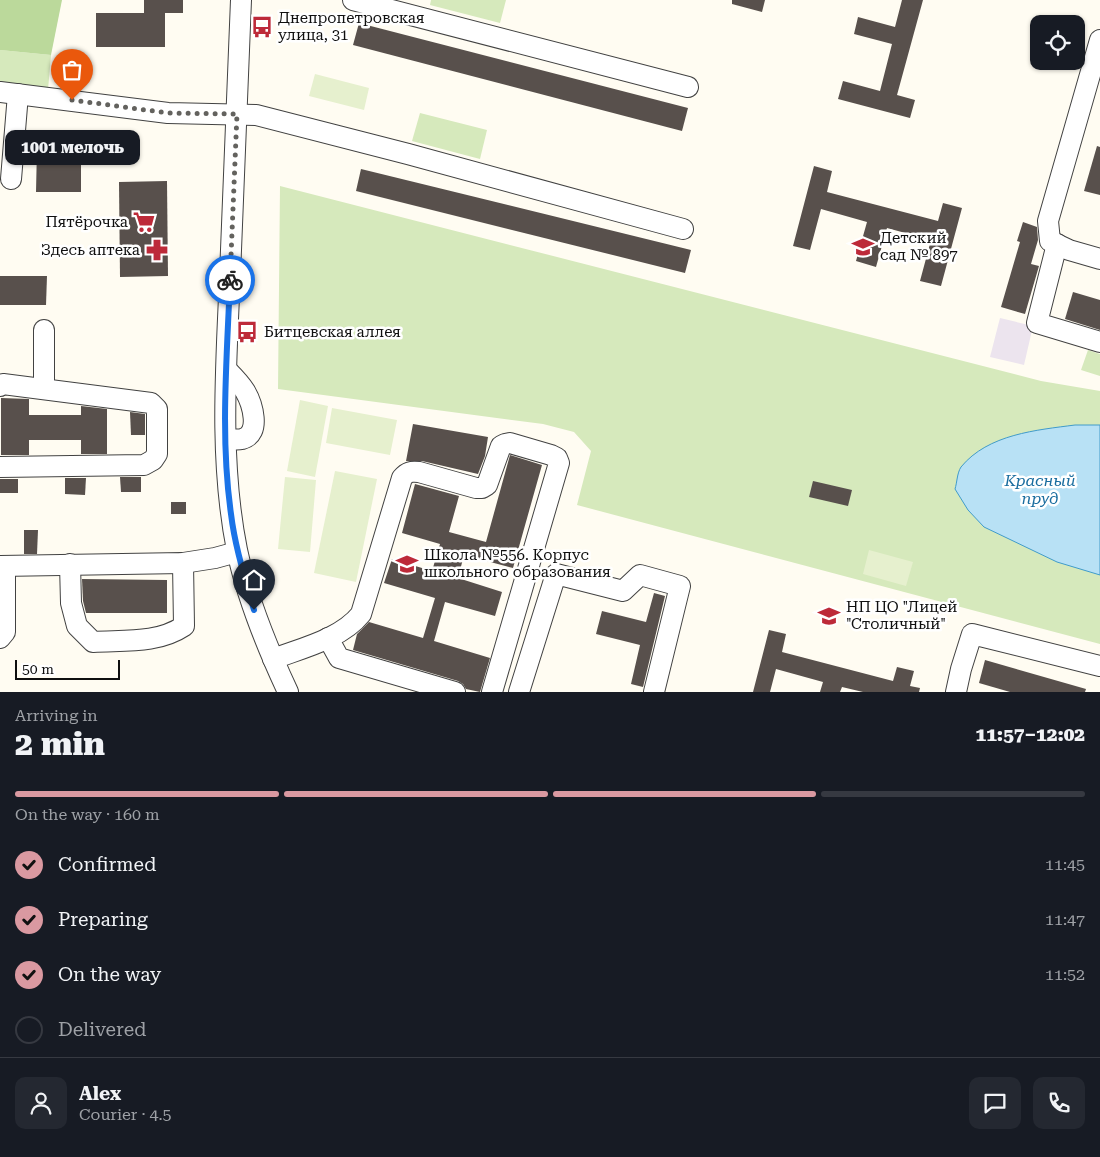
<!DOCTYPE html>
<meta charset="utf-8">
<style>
:root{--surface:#171b24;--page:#242831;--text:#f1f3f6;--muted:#9ea1a6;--line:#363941;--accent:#da99a1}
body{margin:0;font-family:"Roboto Serif",serif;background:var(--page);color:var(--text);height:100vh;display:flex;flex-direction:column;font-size:19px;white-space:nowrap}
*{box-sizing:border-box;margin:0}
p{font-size:16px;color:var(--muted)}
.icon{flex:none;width:28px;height:28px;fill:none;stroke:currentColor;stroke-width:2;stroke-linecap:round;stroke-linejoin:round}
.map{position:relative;height:692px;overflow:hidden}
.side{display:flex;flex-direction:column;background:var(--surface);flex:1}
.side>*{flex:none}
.controls{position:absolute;left:1030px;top:15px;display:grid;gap:10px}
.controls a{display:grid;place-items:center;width:55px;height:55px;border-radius:10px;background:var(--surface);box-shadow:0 1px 4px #0004;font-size:25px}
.scale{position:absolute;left:15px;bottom:12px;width:105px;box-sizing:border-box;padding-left:5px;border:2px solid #0f0f0f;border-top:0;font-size:14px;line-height:18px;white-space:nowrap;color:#0f0f0f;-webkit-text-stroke:4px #fff;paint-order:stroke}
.pin{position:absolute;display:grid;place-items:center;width:42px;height:42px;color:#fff;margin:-51px -21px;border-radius:50% 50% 50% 0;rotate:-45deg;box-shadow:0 0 5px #0007}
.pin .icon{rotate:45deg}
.courier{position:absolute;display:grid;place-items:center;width:50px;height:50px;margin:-25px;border:4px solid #1a73e8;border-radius:50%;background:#fff;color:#222;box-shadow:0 1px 6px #0007}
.bubble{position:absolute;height:35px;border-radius:10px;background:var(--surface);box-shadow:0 1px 4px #0004;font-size:16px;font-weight:800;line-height:35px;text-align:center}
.head em{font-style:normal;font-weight:800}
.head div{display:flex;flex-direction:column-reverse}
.head{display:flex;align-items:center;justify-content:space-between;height:85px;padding:0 15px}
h1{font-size:32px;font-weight:800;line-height:38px}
.bar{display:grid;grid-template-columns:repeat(4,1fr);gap:8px 5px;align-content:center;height:60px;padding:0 15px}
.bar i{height:6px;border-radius:4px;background:var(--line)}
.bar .active{background:var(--accent)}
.bar p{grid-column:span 4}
.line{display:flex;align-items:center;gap:12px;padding:0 15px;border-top:1px solid var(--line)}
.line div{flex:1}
.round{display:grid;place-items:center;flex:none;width:52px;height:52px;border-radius:10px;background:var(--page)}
ol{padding:0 15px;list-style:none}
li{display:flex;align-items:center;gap:15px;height:55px}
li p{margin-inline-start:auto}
li .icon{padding:5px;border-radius:50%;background:var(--accent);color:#111;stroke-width:4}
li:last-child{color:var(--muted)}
li i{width:28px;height:28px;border:2px solid var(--line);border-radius:50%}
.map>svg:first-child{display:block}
</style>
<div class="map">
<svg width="1100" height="692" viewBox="0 0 1100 692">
<rect width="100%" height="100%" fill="#fffcf2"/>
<path fill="#ece4ee" d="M1000,318L1033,326L1024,365L990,357Z"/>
<g fill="#d6e9bc">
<path d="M431,0H506L500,23L430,5Z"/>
<path d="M0,50L51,55L48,90L0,85Z"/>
<path d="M420,113L487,130L480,159L412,141Z"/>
<path d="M280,186L1041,381L1100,391V644L577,505L591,451L574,432L543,424L278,389Z"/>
<path d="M1088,350L1100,354V376L1081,370Z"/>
</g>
<path fill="#bbd99b" d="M0,0H62L51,55L0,50Z"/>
<g fill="#e6f0ce">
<path d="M315,74L369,88L364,110L309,96Z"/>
<path d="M300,400L328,406L315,477L287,471Z"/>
<path d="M332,408L397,420L390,455L326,443Z"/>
<path d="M335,471L377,479L356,582L314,573Z"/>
<path d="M285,477L316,480L310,552L278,549Z"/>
<path d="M869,550L913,562L906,586L863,574Z"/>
</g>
<path fill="#b8e1f5" stroke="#409bca" d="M1075,425H1100V575L1057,562L984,527L968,510L955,489C957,483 957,473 961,467C988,434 1037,430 1075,425Z"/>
<g fill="#58504c">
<path d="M144,0H183V13H165V47H96V13H144Z"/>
<path d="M732,0H765L762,12L732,4Z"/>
<path d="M902,0H923L897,95L915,100L910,118L838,99L843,81L880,91L892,44L854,34L858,17L895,27Z"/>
<path d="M359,23L688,108L682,131L353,45Z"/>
<path d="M44,130L72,131V148H81V192H36L37,147H43Z"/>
<path d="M1097,146L1100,147V195L1084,191Z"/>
<path d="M814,166L832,171L827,192L938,221L943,203L962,208L941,286L920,281L931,240L887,228L876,267L856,261L867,222L821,209L810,250L793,246Z"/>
<path d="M361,169L691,250L685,273L356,191Z"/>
<path d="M167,181L168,276L120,277L119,182Z"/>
<path d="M1023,222L1037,227L1038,240L1031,264L1039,266L1025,314L1001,307L1020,242L1017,241Z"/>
<path d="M0,276H47L46,305H0Z"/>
<path d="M1073,292L1100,300V330L1065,319Z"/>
<path d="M1,398L29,399V415H81V406L107,409V454H81V440H29V455H1Z"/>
<path d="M130,412L145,414V435H131Z"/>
<path d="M413,424L488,437L485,456L478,474L422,461H406Z"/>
<path d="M510,455L542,465L513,568L464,555L458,578L502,592L495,616L445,602L434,641L490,658L480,692L466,689L463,684L458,681L353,650L357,634L369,622L423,638L435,598L384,583L392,559L432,571L440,544L402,533L415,484L459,496L449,532L486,542Z"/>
<path d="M120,477H141V492H121Z"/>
<path d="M65,478H86L85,495L65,494Z"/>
<rect x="0" y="479" width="18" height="14"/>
<path d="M813,481L852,490L848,506L809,497Z"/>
<rect x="171" y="502" width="15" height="12"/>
<path d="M24,530H38L37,554H24Z"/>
<path d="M82,579L167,580V613H86L83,601Z"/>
<path d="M654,593L665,596L643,687L631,684L640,645L596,634L602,611L646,622Z"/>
<path d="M769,630L786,634L782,652L893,681L897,667L914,671L910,686L920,688L919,692H863L842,687L840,692H820L823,682L776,669L770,692H753Z"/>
<path d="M985,660L1086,689L1085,692H1010L979,683Z"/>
</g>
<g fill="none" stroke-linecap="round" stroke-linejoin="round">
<g stroke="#424242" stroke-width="22">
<g id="minor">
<path d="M241,0C237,92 234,184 230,275C226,367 219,460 237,550C247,599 267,647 288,692"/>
<path d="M353,0L688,87"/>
<path d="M1100,40L1048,221L1050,241L1069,250L1100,259"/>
<path d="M0,92L168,113L256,115L408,154L683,229"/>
<path d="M11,179L18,94"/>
<path d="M1057,244L1037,323L1100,342"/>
<path d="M0,386L3,384L151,403L157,409V454L153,460L144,465L0,467"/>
<path d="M44,389V330"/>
<path d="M226,439C230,439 237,440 242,439C262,434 252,403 245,391C240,383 233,376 227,370"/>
<path d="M70,564L71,603L77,626L93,642C124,640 157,644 184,626L183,563"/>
<path d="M0,566L183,563L215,558L237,552"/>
<path d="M0,638L5,632V566"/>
<path d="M328,638L339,658L455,692"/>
<path d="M273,659C302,648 341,639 361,614L402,478C407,472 411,471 419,472L476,488H482L487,485L501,446L505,444L510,443L551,455L557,458L559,463L492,692"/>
<path d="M519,692L556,574L623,591L640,575L680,586L654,692"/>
<path d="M956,692L961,669L972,634L1100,666"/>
</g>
</g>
<use href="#minor" stroke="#fff" stroke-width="20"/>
</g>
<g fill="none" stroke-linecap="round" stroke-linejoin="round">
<path stroke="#63625e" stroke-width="5" stroke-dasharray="0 9" d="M72,100L168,113L237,114L230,280"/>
<path stroke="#1a73e8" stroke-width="6" d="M230,280C227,357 220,437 231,514C235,547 245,578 254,610"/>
</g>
<defs>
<g id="bus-bare" transform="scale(1.725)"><path d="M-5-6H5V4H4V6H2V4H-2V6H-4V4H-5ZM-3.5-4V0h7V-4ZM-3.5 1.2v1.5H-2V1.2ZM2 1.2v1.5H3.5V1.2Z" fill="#bd2a39" stroke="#fff" stroke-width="2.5" paint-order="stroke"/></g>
<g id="supermarket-bare" transform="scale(1.725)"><path d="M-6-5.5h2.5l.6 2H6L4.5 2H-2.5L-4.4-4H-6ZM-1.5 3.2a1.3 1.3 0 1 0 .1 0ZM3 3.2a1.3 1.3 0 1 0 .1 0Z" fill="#bd2a39" stroke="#fff" stroke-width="2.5" paint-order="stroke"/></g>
<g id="school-bare" transform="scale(1.725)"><path d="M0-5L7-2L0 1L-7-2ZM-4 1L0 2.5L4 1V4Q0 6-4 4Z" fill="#bd2a39" stroke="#fff" stroke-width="2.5" paint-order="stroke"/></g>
<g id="pharmacy-bare" transform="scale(1.725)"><path d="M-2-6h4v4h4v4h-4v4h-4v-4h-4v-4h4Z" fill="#bd2a39" stroke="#fff" stroke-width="2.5" paint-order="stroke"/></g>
</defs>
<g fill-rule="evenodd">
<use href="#bus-bare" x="262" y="27"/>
<use href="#supermarket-bare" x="144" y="222"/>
<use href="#school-bare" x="863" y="247"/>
<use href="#pharmacy-bare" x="157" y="250"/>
<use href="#bus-bare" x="247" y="332"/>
<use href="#school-bare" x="407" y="564"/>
<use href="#school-bare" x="829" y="616"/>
</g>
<g text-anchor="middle" stroke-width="5" stroke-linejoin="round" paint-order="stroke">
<g font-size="15" fill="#0f0f0f" stroke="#fff" text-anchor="start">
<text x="278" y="23">Днепропетровская<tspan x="278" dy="17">улица, 31</tspan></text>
<text x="128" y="227" text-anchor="end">Пятёрочка</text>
<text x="880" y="243">Детский<tspan x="880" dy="17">сад № 897</tspan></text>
<text x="140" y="255" text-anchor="end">Здесь аптека</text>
<text x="264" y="337">Битцевская аллея</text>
<text x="424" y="560">Школа №556. Корпус<tspan x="424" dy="17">школьного образования</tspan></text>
<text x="846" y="612">НП ЦО "Лицей<tspan x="846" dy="17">"Столичный"</tspan></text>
</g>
<g font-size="16" font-style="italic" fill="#1a6d9f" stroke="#fff">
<text x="1040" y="486">Красный<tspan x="1040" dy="18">пруд</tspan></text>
</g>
</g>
</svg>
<div class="controls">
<a><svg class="icon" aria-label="locate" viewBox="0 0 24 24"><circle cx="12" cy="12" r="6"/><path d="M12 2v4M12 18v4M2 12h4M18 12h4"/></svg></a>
</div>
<div class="scale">50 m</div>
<div class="pin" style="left:72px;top:100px;background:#ea580c"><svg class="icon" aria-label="bag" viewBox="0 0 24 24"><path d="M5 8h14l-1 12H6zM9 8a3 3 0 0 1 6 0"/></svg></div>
<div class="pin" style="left:254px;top:610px;background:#1f2937"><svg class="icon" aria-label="home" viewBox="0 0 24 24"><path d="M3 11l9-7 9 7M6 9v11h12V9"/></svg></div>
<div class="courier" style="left:230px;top:280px"><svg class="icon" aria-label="bike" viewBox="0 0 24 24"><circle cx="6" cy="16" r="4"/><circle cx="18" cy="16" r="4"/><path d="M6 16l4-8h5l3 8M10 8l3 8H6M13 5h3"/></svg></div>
<div class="bubble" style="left:5px;top:130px;width:135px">1001 мелочь</div>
</div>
<section class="side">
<div class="head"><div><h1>2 min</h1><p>Arriving in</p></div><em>11:57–12:02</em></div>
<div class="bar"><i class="active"></i><i class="active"></i><i class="active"></i><i></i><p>On the way · 160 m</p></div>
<ol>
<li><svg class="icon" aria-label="check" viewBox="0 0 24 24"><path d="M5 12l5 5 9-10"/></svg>Confirmed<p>11:45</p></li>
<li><svg class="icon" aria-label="check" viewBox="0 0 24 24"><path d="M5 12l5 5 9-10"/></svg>Preparing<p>11:47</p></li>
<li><svg class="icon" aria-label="check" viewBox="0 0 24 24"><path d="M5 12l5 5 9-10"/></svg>On the way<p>11:52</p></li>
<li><i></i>Delivered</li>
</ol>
<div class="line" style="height:90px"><a class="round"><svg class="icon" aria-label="person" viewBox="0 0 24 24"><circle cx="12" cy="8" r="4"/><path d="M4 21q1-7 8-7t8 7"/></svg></a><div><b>Alex</b><p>Courier · 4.5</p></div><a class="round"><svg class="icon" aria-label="chat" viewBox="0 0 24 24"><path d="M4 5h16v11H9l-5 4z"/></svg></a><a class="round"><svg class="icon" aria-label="phone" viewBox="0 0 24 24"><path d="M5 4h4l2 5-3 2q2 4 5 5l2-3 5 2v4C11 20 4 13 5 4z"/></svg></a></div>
</section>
